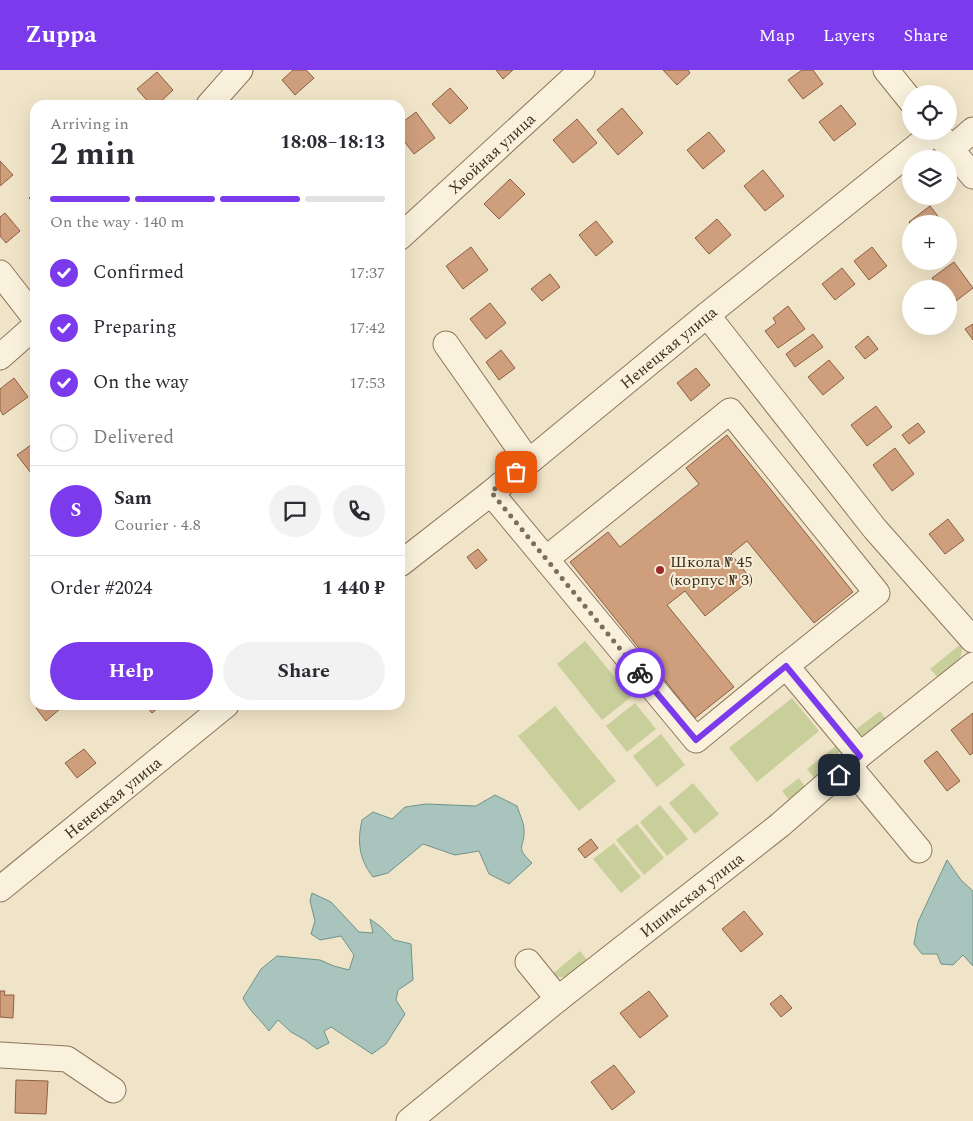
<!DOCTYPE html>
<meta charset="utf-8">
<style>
:root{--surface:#fff;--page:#f2f2f3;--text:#2b2b33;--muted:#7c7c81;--line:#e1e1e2;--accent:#7c3aed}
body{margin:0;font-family:Spectral,serif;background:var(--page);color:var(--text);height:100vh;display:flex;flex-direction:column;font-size:19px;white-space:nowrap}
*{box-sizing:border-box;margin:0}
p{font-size:16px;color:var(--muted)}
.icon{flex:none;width:28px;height:28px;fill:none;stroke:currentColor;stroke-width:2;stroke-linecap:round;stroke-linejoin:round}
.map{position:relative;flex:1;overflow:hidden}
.panel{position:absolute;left:30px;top:30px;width:375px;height:610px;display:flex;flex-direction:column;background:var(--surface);border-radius:15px;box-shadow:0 5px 20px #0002}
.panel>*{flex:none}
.controls{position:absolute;left:902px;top:15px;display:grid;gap:10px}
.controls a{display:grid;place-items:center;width:55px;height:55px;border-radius:50%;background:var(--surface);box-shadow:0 5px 20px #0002;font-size:25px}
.pin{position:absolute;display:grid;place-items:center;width:42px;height:42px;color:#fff;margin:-21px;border-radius:10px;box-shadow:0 2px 8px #0006}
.courier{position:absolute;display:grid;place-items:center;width:50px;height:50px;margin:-25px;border:4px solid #7c3aed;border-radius:50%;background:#fff;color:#222;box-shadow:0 1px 6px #0007}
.summary em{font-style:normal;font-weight:700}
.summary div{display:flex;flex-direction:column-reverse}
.summary{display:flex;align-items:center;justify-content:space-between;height:85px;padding:0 20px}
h1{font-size:32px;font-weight:700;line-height:38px}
.bar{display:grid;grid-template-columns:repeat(4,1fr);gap:8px 5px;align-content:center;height:60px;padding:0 20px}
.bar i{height:6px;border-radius:4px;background:var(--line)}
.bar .active{background:var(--accent)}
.bar p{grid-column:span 4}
.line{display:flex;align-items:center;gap:12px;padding:0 20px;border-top:1px solid var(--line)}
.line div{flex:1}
.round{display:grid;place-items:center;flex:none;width:52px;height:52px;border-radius:26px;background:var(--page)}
ol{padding:0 20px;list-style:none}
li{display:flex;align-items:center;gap:15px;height:55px}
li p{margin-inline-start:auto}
li .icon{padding:5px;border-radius:50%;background:var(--accent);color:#fff;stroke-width:4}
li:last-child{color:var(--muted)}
li i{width:28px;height:28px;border:2px solid var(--line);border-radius:50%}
.action{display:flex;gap:10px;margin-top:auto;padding:10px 20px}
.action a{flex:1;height:58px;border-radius:30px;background:var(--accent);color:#fff;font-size:20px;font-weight:700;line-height:58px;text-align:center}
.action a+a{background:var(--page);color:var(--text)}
header{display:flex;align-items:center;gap:30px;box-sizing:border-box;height:70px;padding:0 25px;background:var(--accent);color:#fff}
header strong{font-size:24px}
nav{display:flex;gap:28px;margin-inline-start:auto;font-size:18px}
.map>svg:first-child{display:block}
</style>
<header>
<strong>Zuppa</strong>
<nav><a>Map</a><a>Layers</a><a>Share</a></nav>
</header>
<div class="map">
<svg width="973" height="1051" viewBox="0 0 973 1051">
<rect width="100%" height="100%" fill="#f0e4c8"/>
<g fill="#c9cf9b">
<path d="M585,571L631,627L602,650L557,594Z"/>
<path d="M962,573C964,593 952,597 938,608L930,599Z"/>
<path d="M792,628L819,661L757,712L729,678Z"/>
<path d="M635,633L656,659L627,682L606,656Z"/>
<path d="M555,636L616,711L579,741L518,666Z"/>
<path d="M880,641L887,650C875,659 866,671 850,664Z"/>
<path d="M661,664L685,695L657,717L633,686Z"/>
<path d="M838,674C844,691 827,699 815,709L807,699Z"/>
<path d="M799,708L806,718L790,731L782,721Z"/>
<path d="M693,713L719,744L695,764L669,733Z"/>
<path d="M660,735L688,769L667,786L640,752Z"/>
<path d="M637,754L664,788L644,805L616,770Z"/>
<path d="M614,773L641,807L621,823L593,789Z"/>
<path d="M580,881L588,891C575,901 568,912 551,905Z"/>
</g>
<g fill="#a9c4bc" stroke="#6f938a">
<path d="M495,725L517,736C519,743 524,752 524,760C525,778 514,776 532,793L509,814L489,804L479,781L455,785L423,774L388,803L373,807C359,789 357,772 362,750L373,742L392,749L405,737L426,734L476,736Z"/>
<path d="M947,790L961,810L973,821V896L963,885L953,895L941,894L937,884H922L914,874L918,852Z"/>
<path d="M312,823L331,832L359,862L373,863L370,849L381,857L394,870L411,874L413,910L398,920L396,930L405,944L386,974L372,984L331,957L324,961L329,973L317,979L305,970L291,962L278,950L269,961C260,949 249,941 243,928L261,899L277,886L320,890L334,896L349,900L354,885L341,866L320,870L311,864L315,851L310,831Z"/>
</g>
<g fill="#cf9f7d" stroke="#8d5f41">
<path d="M293,0H306L314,8L295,25L282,10Z"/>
<path d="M496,0H513L503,9Z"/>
<path d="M663,0H688L690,3L677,15Z"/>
<path d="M802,0H813L823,14L803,29L788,10Z"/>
<path d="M157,2L173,20L157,35H151L137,19Z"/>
<path d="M450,18L468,38L450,54L432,34Z"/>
<path d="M841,35L856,54L834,71L819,52Z"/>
<path d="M622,38L643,63L618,85L597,60Z"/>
<path d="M416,42L435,68L414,84L400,66V54Z"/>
<path d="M577,49L597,73L573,93L553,70Z"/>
<path d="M709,62L725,81L703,99L687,80Z"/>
<path d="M0,91L13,105L0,116Z"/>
<path d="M763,100L784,126L765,141L744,116Z"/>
<path d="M510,109L525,124L499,149L484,134Z"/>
<path d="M35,123V134L29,128Z"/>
<path d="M930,136L944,154L911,155L909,152Z"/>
<path d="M5,143L20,161L6,173L0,166V147Z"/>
<path d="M717,149L731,165L709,184L695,168Z"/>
<path d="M596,151L613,172L596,186L579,165Z"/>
<path d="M471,177L488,200L463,219L446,196Z"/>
<path d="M872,177L887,196L869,210L854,191Z"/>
<path d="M954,192L973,218L952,234L949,230V219H941L932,208Z"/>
<path d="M842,198L855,214L835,230L822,214Z"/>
<path d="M550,204L560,217L542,231L531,219Z"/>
<path d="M490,233L506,253L486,269L470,249Z"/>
<path d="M788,236L805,259L778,278L765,261L776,253L773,248Z"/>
<path d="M973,254V270L965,259Z"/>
<path d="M813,264L823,277L795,297L786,284Z"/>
<path d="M868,266L878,279L865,289L855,277Z"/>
<path d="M501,280L515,298L499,310L486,292Z"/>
<path d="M829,290L844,308L823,325L808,307Z"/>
<path d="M696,298L710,315L691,331L677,313Z"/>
<path d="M14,308L28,327L3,345L0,340V319Z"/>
<path d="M876,336L892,357L867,376L851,355Z"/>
<path d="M918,353L925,362L909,374L902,365Z"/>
<path d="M727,365L853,522L814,553L747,471L731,484L751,509L705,546L685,521L667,535L734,617L695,648L570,492L608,462L620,477L699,414L686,398Z"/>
<path d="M35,372V407H34L17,385Z"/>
<path d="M895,378L914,404L892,421L873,395Z"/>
<path d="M948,449L964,470L945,484L929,464Z"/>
<path d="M478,479L487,490L476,499L467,487Z"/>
<path d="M40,635H58L61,638L46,651L36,638Z"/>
<path d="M145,635H162L152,643Z"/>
<path d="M973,643V683L970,685L951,660Z"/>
<path d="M84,679L96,693L77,708L65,693Z"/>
<path d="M937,681L960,711L947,721L924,691Z"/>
<path d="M591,769L598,778L585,788L578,779Z"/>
<path d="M744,841L763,864L741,882L722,859Z"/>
<path d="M0,921H5L4,925H14L13,948L0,947Z"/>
<path d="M649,921L668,946L640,968L620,943Z"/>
<path d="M781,925L792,938L781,947L770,934Z"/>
<path d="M614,995L635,1022L612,1040L591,1012Z"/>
<path d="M16,1010L48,1011L46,1044L15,1043Z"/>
</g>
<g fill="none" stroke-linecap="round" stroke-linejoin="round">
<g stroke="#8d765c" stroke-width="27">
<g id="minor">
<path d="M886,0L911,31"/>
<path d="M209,35L240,0"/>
<path d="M951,79L973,60"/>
<path id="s1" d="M400,167L582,0"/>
<path d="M0,203L35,248"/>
<path d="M707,245L875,459L973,570"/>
<path d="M446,274L528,391"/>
<path d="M0,287L35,256"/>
<path d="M491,423L696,670L786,596L860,685"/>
<path d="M546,489L730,341L877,523L786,596"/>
<path id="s2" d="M400,494L491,423L707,245L936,61L973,106"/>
<path d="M849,696L919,780"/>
<path id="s3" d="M0,819L226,635"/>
<path d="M528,892L558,929"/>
<path d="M0,985L67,989L113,1020"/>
<path id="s4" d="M409,1051L558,929L780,755L860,685L973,595"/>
</g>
</g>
<use href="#minor" stroke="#faf1dc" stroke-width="25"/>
</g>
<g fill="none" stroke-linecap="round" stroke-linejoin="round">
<path stroke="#7c6e5b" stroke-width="5" stroke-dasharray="0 9" d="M516,402L491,422L640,603"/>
<path stroke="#7c3aed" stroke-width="6" d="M640,603L696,670L786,596L860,686L839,705"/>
</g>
<circle fill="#9e2a2b" stroke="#f7eed8" stroke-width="2" cx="660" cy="500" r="5"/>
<g text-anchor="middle" stroke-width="4" stroke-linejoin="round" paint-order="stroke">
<g font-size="16" fill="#3d2e20" stroke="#f7eed8">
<text dy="6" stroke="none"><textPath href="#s1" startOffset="124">Хвойная улица</textPath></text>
<text dy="6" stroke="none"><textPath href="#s2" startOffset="345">Ненецкая улица</textPath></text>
<text dy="6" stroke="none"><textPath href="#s3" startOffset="145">Ненецкая улица</textPath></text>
<text dy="6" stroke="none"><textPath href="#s4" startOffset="362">Ишимская улица</textPath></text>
</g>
<g font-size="16" fill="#3d2e20" stroke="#f7eed8" text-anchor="start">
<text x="670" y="497">Школа № 45<tspan x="670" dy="18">(корпус № 3)</tspan></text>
</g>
</g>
</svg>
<div class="controls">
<a><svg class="icon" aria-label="locate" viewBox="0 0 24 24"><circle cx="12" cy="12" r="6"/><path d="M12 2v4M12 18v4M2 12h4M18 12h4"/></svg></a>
<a><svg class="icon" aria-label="layers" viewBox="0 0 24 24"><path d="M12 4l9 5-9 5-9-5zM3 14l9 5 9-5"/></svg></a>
<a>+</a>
<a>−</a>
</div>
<div class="pin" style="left:516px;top:402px;background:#ea580c"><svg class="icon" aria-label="bag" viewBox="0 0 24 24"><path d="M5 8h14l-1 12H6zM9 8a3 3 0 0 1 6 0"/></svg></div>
<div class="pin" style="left:839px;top:705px;background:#1f2937"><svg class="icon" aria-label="home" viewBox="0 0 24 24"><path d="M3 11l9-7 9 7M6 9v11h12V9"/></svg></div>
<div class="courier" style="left:640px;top:603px"><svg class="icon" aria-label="bike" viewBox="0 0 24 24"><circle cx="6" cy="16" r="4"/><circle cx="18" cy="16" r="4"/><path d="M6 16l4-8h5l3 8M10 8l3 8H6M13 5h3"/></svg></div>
<section class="panel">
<div class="summary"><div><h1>2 min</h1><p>Arriving in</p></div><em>18:08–18:13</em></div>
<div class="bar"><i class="active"></i><i class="active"></i><i class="active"></i><i></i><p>On the way · 140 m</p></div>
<ol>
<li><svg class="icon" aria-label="check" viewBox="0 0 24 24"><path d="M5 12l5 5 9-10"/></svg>Confirmed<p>17:37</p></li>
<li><svg class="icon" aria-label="check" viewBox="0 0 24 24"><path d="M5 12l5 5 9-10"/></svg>Preparing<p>17:42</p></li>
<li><svg class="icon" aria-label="check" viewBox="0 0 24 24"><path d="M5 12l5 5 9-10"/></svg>On the way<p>17:53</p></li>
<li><i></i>Delivered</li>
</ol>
<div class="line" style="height:90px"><b class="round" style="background:var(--accent);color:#fff">S</b><div><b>Sam</b><p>Courier · 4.8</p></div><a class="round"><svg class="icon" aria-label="chat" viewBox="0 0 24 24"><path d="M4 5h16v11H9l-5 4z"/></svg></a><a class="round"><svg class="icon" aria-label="phone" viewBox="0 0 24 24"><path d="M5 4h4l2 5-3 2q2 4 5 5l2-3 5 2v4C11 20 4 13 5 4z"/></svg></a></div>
<div class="line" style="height:65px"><div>Order #2024</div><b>1 440 ₽</b></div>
<div class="action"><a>Help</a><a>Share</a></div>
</section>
</div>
